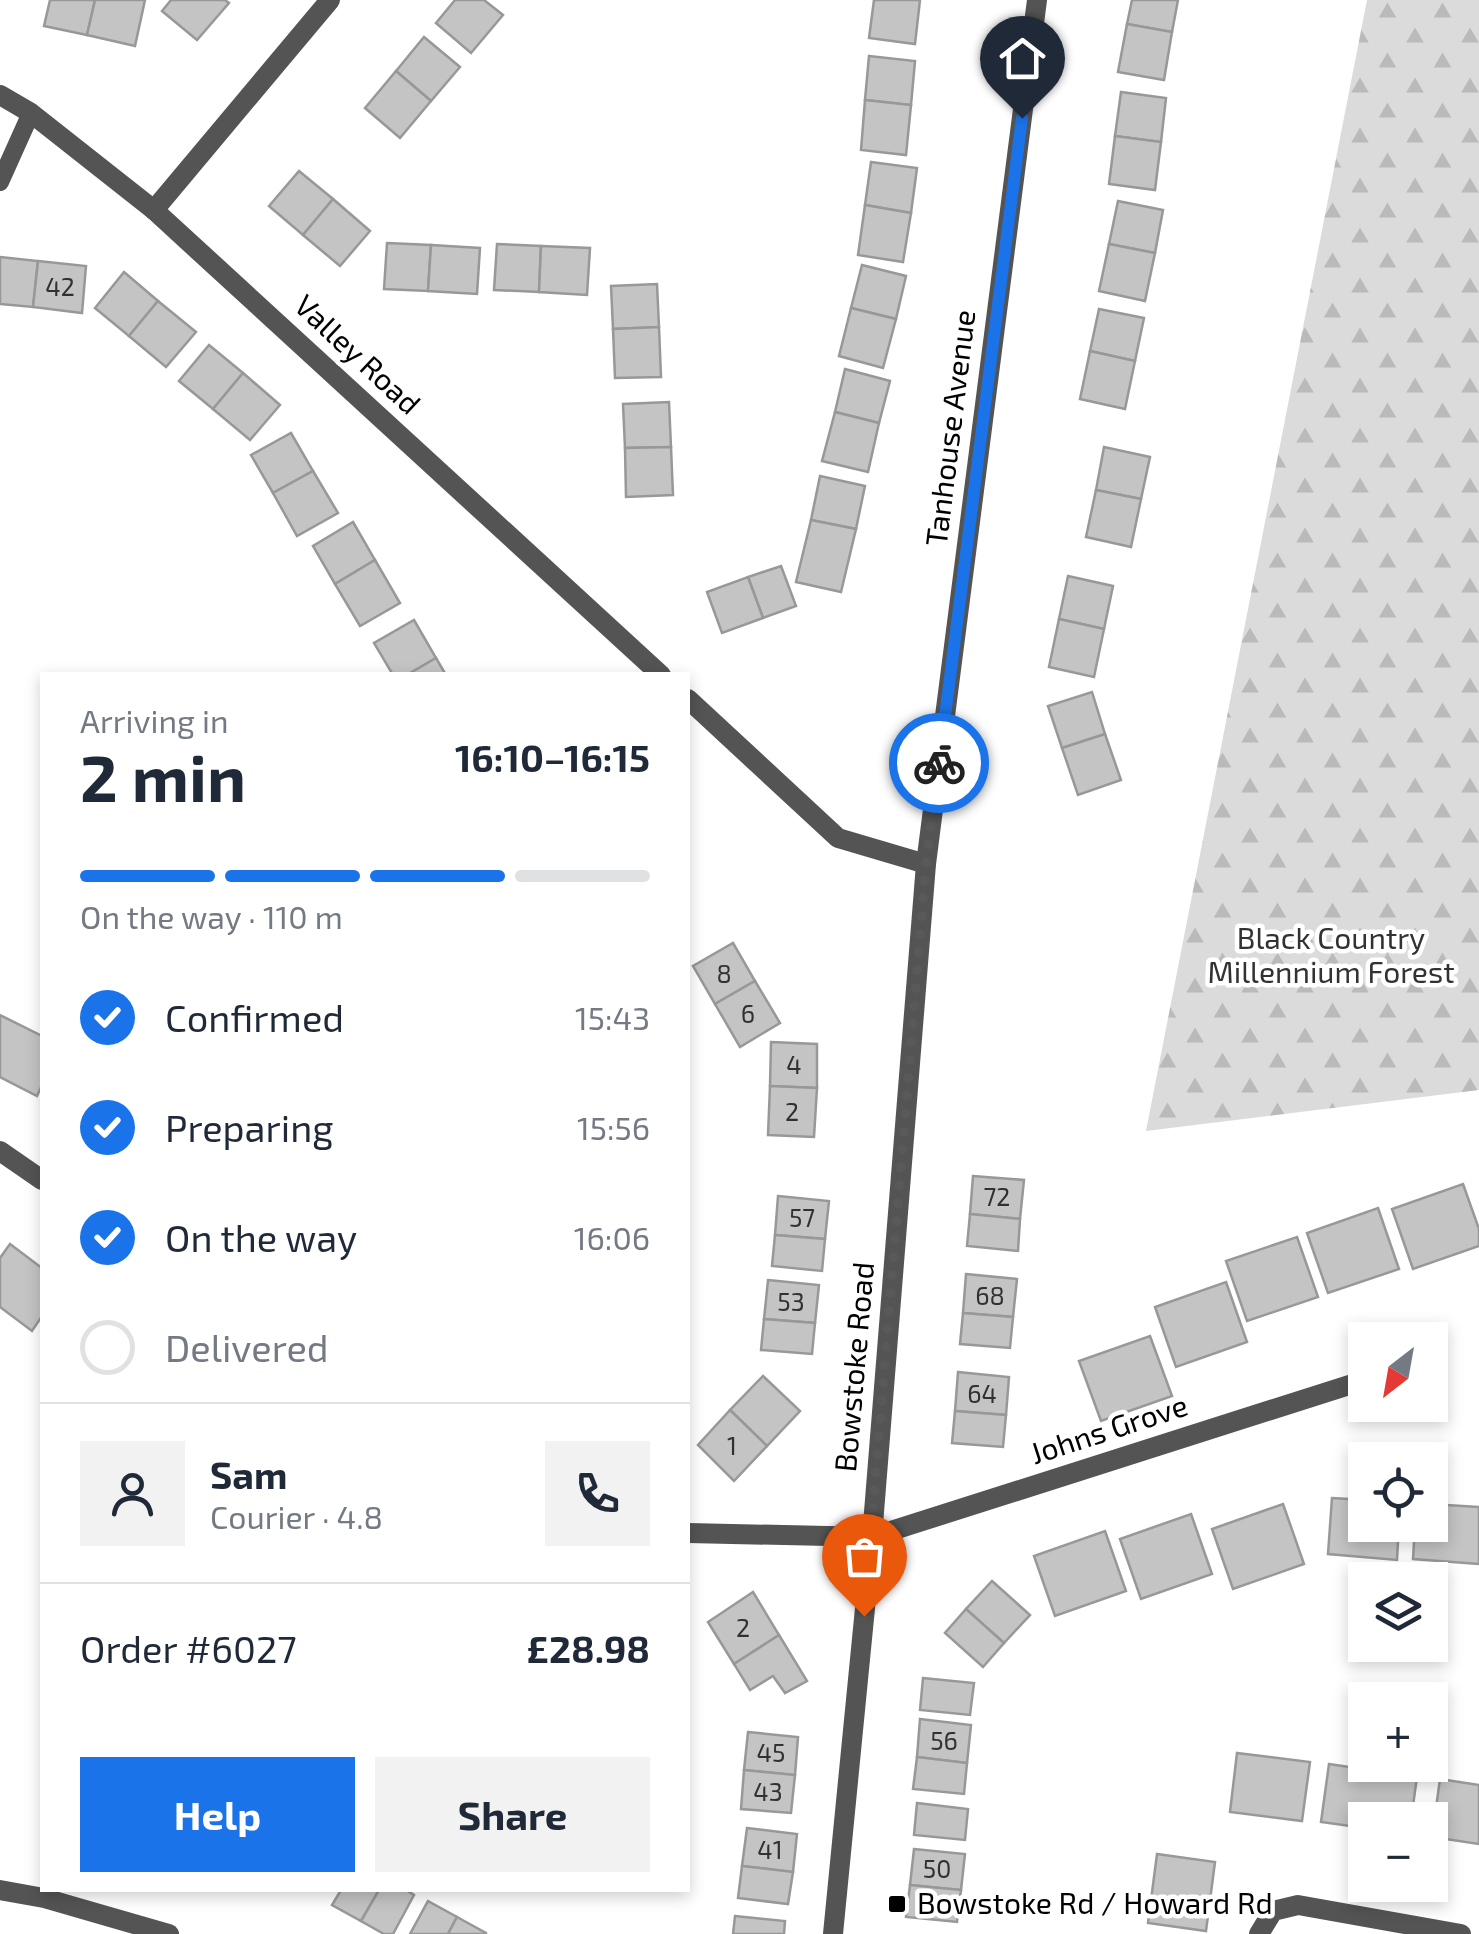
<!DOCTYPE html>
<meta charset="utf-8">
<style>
:root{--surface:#fff;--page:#f2f2f3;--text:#1f2937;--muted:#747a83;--line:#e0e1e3;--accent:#1a73e8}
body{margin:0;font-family:"Exo 2",sans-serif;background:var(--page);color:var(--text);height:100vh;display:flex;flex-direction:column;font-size:38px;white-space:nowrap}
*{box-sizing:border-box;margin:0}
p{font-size:32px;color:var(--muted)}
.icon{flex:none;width:55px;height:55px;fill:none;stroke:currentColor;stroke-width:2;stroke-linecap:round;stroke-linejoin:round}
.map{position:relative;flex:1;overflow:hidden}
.side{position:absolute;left:40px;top:672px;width:650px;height:1220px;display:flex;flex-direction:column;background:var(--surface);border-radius:0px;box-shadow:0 5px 15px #0003}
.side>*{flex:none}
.needle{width:65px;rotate:211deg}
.buttons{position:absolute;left:1348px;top:1322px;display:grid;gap:20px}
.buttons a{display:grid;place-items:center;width:100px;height:100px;border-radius:0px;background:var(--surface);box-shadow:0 5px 15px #0003;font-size:50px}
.pin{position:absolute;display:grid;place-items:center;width:85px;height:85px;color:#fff;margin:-102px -42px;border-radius:50% 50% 50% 0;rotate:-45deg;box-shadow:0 0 10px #0007}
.pin .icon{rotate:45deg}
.courier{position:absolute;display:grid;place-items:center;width:100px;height:100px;margin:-50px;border:8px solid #1a73e8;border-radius:50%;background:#fff;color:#222;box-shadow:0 2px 12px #0007}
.head em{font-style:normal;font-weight:700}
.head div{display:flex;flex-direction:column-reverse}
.head{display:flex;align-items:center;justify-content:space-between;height:170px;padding:0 40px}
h1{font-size:65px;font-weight:700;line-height:75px}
.bar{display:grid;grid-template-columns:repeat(4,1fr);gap:15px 10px;align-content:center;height:120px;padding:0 40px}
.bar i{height:12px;border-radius:8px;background:var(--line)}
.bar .current{background:var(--accent)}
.bar p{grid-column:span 4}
.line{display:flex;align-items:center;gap:25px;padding:0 40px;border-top:2px solid var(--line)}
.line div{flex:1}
.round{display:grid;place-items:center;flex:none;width:105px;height:105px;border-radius:0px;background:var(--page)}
ol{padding:0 40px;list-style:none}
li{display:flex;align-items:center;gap:30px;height:110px}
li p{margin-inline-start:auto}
li .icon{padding:10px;border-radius:50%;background:var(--accent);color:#fff;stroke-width:4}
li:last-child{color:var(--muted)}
li i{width:55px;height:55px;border:5px solid var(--line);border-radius:50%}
.cta{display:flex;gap:20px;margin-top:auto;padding:20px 40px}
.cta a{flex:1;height:115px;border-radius:0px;background:var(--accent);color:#fff;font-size:40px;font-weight:700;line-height:115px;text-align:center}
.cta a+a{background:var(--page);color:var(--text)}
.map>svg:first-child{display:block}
</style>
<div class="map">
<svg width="1479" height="1934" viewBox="0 0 1479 1934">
<defs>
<pattern id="forest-firs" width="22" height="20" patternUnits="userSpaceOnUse" patternTransform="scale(2.5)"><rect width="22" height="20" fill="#dbdbdb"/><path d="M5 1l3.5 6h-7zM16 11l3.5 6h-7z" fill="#bababa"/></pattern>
</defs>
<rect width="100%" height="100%" fill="#fff"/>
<path fill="url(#forest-firs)" d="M1367,0H1479V1090L1146,1131Z"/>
<g fill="#c4c4c4" stroke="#989898" stroke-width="2.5">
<path d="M50,0H95L87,35L44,26Z"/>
<path d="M95,0H145L135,46L87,35Z"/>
<path d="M171,0H225L229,3L197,40L162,11Z"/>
<path d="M455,0H484L503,15L471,53L436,23Z"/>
<path d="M874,0H920L915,44L869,38Z"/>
<path d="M1132,0H1178L1172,32L1127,24Z"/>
<path d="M1127,24L1172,32L1164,80L1118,72Z"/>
<path d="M424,37L460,67L431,101L396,71Z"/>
<path d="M869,56L915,61L911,105L865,100Z"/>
<path d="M396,71L431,101L400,138L365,108Z"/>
<path d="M1121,92L1166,98L1161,142L1115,136Z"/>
<path d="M865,100L911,105L906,155L861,150Z"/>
<path d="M1115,136L1161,142L1155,190L1109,184Z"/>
<path d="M871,162L917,168L911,213L865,205Z"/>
<path d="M299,171L333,199L303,235L269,206Z"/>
<path d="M333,199L370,231L340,266L303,235Z"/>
<path d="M1118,201L1163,210L1155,253L1109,244Z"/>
<path d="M865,205L911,213L903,262L858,255Z"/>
<path d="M387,243L431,245L428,291L384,289Z"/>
<path d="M497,244L541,246L539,292L494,290Z"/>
<path d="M1109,244L1155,253L1145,301L1099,291Z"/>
<path d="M431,245L480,248L477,294L428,291Z"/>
<path d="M541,246L590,248L587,295L539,292Z"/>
<path d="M0,257L38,261L33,307L0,304Z"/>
<path d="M38,261L86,266L82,313L33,307Z"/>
<path d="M862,265L906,276L896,319L851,308Z"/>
<path d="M124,272L158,301L129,336L95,308Z"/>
<path d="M657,284L659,327L613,329L611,286Z"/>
<path d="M158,301L196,332L166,367L129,336Z"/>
<path d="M851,308L896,319L883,368L839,356Z"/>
<path d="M1099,309L1144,318L1135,361L1090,351Z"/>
<path d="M659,327L661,377L615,378L613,329Z"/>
<path d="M209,345L243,373L213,409L179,381Z"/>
<path d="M1090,351L1135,361L1125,409L1080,399Z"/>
<path d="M845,369L890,381L879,423L835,412Z"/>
<path d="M243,373L280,405L250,440L213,409Z"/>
<path d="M669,402L671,447L625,448L623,404Z"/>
<path d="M835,412L879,423L868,472L822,461Z"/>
<path d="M291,433L313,471L273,493L251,455Z"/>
<path d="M671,447L673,495L626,497L625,448Z"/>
<path d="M1104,447L1150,457L1141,499L1096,490Z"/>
<path d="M313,471L338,513L297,536L273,493Z"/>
<path d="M820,476L865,486L856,529L811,520Z"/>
<path d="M1096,490L1141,499L1131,547L1086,537Z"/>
<path d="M811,520L856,529L841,592L796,582Z"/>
<path d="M353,522L375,560L335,584L313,546Z"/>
<path d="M375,560L400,603L360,626L335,584Z"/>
<path d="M781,566L796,606L763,618L748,577Z"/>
<path d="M1068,576L1113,586L1104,629L1059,619Z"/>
<path d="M748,577L763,618L722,633L707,592Z"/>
<path d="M1059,619L1104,629L1094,677L1049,667Z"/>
<path d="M414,620L436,658L407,675H393L374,643Z"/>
<path d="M436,658L446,675H407Z"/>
<path d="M1092,692L1105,734L1062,748L1048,706Z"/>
<path d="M1105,734L1121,780L1078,795L1062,748Z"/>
<path d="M733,943L755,981L715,1004L693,966Z"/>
<path d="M755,981L780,1023L740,1047L715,1004Z"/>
<path d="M0,1015L42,1036V1085L37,1096L0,1077Z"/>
<path d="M771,1042L817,1044V1088L770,1086Z"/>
<path d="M770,1086L817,1088L814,1137L768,1135Z"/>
<path d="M973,1176L1024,1180L1020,1219L970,1214Z"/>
<path d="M1463,1184L1479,1229V1246L1413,1269L1392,1209Z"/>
<path d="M778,1196L829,1201L825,1239L775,1235Z"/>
<path d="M1378,1208L1399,1269L1328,1293L1307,1233Z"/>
<path d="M970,1214L1020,1219L1018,1251L967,1246Z"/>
<path d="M775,1235L825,1239L822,1271L772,1266Z"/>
<path d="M1297,1237L1318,1297L1247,1321L1226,1261Z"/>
<path d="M10,1244L42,1268V1316L32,1331L0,1307V1258Z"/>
<path d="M966,1274L1017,1279L1013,1317L963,1313Z"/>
<path d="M768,1280L819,1285L815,1323L764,1319Z"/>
<path d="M1226,1282L1247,1342L1176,1367L1155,1307Z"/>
<path d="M963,1313L1013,1317L1010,1348L960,1344Z"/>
<path d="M764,1319L815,1323L812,1354L761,1350Z"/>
<path d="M1150,1336L1172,1396L1101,1421L1079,1361Z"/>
<path d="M958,1372L1009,1377L1006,1415L955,1411Z"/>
<path d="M763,1376L800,1411L767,1446L730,1410Z"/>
<path d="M730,1410L767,1446L734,1481L698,1445Z"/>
<path d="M955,1411L1006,1415L1003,1447L952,1443Z"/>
<path d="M1332,1498L1365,1500V1525H1399L1397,1560L1328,1554Z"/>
<path d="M1283,1504L1304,1564L1233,1589L1212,1529Z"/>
<path d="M1430,1504L1479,1507V1564L1413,1559L1415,1525H1430Z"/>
<path d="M1191,1514L1212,1574L1141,1599L1120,1539Z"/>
<path d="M1105,1531L1126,1591L1055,1616L1034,1556Z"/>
<path d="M992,1581L1030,1615L1004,1643L966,1609Z"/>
<path d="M753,1592L779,1635L734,1664L708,1622Z"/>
<path d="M966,1609L1004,1643L983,1667L945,1633Z"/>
<path d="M779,1635L807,1681L785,1693L773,1676L750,1690L734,1664Z"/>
<path d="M923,1678L974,1683L970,1715L920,1710Z"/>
<path d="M920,1719L971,1725L967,1763L917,1757Z"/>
<path d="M748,1732L798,1737L795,1775L744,1770Z"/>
<path d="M1237,1753L1310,1762L1302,1821L1230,1812Z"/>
<path d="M917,1757L967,1763L964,1794L913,1789Z"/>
<path d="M1329,1764L1417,1777L1411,1820H1365V1828L1321,1822Z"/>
<path d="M744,1770L795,1775L791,1813L741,1809Z"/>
<path d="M1440,1779L1479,1785V1844L1432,1837Z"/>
<path d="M917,1803L968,1809L965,1840L914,1835Z"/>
<path d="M747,1828L797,1834L793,1872L742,1866Z"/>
<path d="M914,1849L965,1854L961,1890L910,1885Z"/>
<path d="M1157,1854L1215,1862L1206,1931L1148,1923Z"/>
<path d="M742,1866L793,1872L788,1904L738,1898Z"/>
<path d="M910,1885L961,1890L957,1922L906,1917Z"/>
<path d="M341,1890H379L361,1921L332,1905Z"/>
<path d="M379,1890H406L414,1895L393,1934H384L361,1921Z"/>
<path d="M428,1901L457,1917L448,1934H410Z"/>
<path d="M735,1916L785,1921L784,1934H733Z"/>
<path d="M457,1917L486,1933V1934H448Z"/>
</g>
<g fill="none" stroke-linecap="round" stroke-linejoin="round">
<path stroke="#545454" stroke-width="18" d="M0,182L31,113"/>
<g stroke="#545454" stroke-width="20">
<path d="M0,95L31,113L154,210L661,675"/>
<path d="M154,210L330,0"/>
<path d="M688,699L838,838L926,864"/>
<path d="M0,1151L42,1180"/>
<path d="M688,1533L872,1537L1365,1380"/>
<path d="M0,1890L44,1898L169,1934"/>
<path d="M833,1934L872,1537L926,864L1037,0"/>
<path d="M1259,1934L1273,1911L1298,1905L1461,1934"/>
</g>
</g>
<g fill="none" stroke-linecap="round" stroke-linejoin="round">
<path stroke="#595959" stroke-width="10" stroke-dasharray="0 18" d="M864,1616L926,864L939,763"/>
<path stroke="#1a73e8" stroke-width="12" d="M939,763L1022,118"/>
</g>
<rect fill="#000" stroke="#fff" stroke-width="4" x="887" y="1894" width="20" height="20" rx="5"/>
<g text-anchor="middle" stroke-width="9" stroke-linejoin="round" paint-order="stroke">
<g font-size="25" fill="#313131">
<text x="60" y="296">42</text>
<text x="724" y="983">8</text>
<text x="748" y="1023">6</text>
<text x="794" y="1074">4</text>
<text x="792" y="1121">2</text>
<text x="997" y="1206">72</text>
<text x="802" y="1227">57</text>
<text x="990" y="1305">68</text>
<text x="791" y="1311">53</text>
<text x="982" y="1403">64</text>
<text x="732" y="1455">1</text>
<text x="743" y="1637">2</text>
<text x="944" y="1750">56</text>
<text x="771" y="1762">45</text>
<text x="768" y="1801">43</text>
<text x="770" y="1859">41</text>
<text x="937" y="1878">50</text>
</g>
<g font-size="30" fill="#000" stroke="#fff">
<text transform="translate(357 355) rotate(43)" y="10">Valley Road</text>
<text transform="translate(951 428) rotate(-83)" y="10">Tanhouse Avenue</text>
<text transform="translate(855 1367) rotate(-85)" y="10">Bowstoke Road</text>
<text transform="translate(1109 1430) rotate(-18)" y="10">Johns Grove</text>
</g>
<g font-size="30" fill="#323232" stroke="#fff">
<text x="1331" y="949">Black Country<tspan x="1331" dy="34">Millennium Forest</tspan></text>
</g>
<g font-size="30" fill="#000" stroke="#fff" text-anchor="start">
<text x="917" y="1914">Bowstoke Rd / Howard Rd</text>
</g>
</g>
</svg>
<div class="buttons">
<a><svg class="needle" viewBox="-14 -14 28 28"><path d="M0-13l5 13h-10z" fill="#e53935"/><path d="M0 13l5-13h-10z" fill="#747a83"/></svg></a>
<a><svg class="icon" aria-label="locate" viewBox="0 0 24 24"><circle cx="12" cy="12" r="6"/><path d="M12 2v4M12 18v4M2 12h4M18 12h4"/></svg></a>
<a><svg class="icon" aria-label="layers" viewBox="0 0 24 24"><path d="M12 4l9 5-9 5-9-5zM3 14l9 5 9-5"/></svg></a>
<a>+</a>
<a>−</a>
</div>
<div class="pin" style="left:864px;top:1616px;background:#ea580c"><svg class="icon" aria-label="bag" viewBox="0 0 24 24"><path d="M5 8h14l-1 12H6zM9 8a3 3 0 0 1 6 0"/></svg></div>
<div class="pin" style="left:1022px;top:118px;background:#1f2937"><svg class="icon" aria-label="home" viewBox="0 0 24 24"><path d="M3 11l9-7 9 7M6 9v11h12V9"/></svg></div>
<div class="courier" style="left:939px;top:763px"><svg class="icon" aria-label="bike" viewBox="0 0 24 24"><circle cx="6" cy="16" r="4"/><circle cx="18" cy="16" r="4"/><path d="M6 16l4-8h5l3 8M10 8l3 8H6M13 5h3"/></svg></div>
<section class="side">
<div class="head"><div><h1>2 min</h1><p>Arriving in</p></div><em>16:10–16:15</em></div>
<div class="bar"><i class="current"></i><i class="current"></i><i class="current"></i><i></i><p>On the way · 110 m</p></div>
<ol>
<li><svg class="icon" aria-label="check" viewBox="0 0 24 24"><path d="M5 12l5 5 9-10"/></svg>Confirmed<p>15:43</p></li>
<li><svg class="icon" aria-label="check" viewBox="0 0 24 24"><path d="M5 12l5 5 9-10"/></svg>Preparing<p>15:56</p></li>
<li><svg class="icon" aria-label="check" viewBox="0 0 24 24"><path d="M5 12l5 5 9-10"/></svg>On the way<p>16:06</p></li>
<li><i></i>Delivered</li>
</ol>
<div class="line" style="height:180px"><a class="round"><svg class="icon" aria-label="person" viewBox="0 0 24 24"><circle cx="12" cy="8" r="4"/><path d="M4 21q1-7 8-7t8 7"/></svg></a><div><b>Sam</b><p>Courier · 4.8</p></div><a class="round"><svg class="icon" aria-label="phone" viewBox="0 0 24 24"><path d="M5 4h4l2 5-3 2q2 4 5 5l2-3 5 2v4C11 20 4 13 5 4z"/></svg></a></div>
<div class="line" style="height:130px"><div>Order #6027</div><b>£28.98</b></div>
<div class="cta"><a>Help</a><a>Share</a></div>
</section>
</div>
